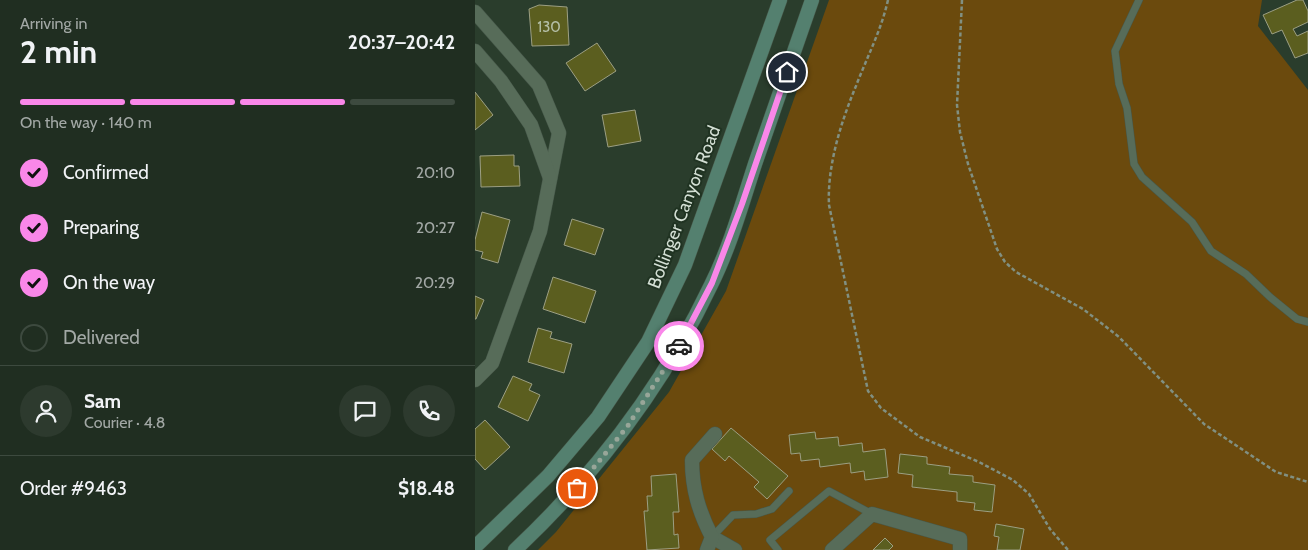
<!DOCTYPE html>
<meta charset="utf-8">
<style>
:root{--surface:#202e21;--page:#2d3a2e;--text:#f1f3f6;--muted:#a2a8a5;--line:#3d4a3f;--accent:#f987e9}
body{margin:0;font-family:Cabin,sans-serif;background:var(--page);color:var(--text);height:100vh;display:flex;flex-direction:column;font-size:19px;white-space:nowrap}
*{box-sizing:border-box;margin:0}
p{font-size:16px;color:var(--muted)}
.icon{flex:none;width:28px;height:28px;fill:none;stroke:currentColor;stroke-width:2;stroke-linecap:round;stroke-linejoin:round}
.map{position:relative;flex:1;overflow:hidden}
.sheet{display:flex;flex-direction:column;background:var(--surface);width:475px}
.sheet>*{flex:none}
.pin{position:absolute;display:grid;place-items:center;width:42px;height:42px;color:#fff;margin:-21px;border:2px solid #fff;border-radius:50%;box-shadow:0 1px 5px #0007}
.courier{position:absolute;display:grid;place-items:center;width:50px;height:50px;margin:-25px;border:4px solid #f987e9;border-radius:50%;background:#fff;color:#222;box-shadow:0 1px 6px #0007}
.summary em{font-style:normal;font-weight:700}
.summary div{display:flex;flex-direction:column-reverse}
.summary{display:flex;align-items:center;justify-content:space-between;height:85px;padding:0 20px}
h1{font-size:32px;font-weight:700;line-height:38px}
.bar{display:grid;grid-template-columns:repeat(4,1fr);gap:8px 5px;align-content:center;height:60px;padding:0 20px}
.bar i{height:6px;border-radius:4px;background:var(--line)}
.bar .active{background:var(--accent)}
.bar p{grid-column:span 4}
.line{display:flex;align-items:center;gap:12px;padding:0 20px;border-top:1px solid var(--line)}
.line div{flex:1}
.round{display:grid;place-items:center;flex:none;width:52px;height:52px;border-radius:26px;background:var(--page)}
ol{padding:0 20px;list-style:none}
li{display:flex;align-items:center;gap:15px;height:55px}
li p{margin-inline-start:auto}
li .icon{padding:5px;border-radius:50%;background:var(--accent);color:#111;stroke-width:4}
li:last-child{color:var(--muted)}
li i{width:28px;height:28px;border:2px solid var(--line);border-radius:50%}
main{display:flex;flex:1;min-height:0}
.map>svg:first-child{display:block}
</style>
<main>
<section class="sheet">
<div class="summary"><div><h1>2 min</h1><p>Arriving in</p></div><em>20:37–20:42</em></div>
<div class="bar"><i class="active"></i><i class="active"></i><i class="active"></i><i></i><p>On the way · 140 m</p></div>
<ol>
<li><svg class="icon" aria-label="check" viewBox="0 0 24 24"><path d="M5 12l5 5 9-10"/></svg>Confirmed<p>20:10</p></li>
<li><svg class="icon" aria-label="check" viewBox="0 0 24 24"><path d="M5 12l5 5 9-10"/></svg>Preparing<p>20:27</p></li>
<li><svg class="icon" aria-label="check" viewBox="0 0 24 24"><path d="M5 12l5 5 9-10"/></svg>On the way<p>20:29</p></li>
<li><i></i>Delivered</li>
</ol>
<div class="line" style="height:90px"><a class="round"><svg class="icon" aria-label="person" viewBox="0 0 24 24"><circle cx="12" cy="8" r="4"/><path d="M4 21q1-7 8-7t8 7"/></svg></a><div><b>Sam</b><p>Courier · 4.8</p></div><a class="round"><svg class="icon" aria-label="chat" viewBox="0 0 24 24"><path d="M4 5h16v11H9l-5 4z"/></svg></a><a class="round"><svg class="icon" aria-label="phone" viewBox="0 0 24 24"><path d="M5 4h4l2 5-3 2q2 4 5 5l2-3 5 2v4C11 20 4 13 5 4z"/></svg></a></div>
<div class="line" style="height:65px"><div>Order #9463</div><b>$18.48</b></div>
</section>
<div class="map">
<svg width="833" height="550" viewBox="0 0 833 550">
<rect width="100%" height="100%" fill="#2a3d2c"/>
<path fill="#6b4a0d" d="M354,0H787L783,26L833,90V550H63L81,532L194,392L251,291Z"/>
<g fill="#5b5e1f" stroke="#9c9f83">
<path d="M822,0H828L833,11V22L818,29L822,36L833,31V53L820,58L807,30L797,34L788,15Z"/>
<path d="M64,5L92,7L94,45L57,46L54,9Z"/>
<path d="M122,43L141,71L110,91L91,63Z"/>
<path d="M0,92L18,115L0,130Z"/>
<path d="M160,110L166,141L133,147L127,115Z"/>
<path d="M39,155V166H44L45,186L6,187L5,156Z"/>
<path d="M7,212L35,220L23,263L6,258L8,252L0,250V240Z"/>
<path d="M97,219L129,229L120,255L89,245Z"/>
<path d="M78,277L121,291L110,323L68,309Z"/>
<path d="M0,296L9,300L1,319H0Z"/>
<path d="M63,328L77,332L75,338L97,344L89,373L53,362Z"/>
<path d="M38,376L57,384L54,390L65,395L53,421L23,407Z"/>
<path d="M10,420L35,447L10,470L0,459V429Z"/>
<path d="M256,428L313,476L292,499L279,487L284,482L254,456L250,461L237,449Z"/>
<path d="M340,432L341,439L363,437L364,446L387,443L388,452L410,449L413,477L390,480L389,471L376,473L375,463L345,467L344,459L326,461L325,453L316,454L314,435Z"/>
<path d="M425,454L452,457V464L475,467L474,474L498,476V482L520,485L517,512L499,510L500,503L482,501V492L437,487L438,475L423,473Z"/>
<path d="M201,474L204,512H198L199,535L203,534L204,548L172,550L169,511H173L172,496H177L176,476Z"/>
<path d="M521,524L549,529L545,550H522L524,537L519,536Z"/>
<path d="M410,538L418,546L414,550H398Z"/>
</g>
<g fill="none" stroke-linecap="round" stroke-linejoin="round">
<g stroke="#47584a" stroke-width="8">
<g id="service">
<path d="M664,0L640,51L644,84L652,108L659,164L667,177L717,222L736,251L771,274L795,297L822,319L833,322"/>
<path d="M237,537L258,515L281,514L297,509L314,491"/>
<path d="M303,550L295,540L354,491L397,514"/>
</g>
</g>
<g stroke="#47584a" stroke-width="15">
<g id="minor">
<path d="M0,12L64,85L84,133L65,231L17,363L0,380"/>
<path d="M0,51L26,81L56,125L75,178"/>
<path d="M237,537L260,550"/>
<path d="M232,550L237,537C224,512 217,489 217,460L240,434"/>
<path d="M357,550L397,514L485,539V550"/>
</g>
</g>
<g stroke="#47584a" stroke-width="15">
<g id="secondary">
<path d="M0,547L73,476L123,417L173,342L210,265L305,0"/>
<path d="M40,550C122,473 188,386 236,285C255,247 267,204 280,164C299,109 318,55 337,0"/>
</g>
</g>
<g stroke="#819082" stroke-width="2.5" stroke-dasharray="4 2.5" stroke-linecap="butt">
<path d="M413,0C406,31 392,57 381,86C366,122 352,166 354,205L393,391L406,408L445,437L504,462L538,480L554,494L575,529L593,550"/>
<path d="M487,0L482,105L485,132L493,164L522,249L530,262L541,272L608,309L644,337L729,424L801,472L833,482"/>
</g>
<use href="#service" stroke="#576c59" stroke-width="7"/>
<use href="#minor" stroke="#576c59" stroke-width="14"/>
<use href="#secondary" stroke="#54806f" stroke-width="14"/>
</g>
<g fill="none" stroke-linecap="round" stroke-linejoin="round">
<path stroke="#98a699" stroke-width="5" stroke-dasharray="0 9" d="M102,488L152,427L204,346"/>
<path stroke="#f987e9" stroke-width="6" d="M204,346L237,283L267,204L312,72"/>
</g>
<g text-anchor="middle" stroke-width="4" stroke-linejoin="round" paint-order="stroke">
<g font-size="15" fill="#b5bfa7">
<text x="74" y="32">130</text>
</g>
<g font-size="18" fill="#d3dfd4" stroke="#203322">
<text transform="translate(209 207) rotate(-69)" y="6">Bollinger Canyon Road</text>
</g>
</g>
</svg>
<div class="pin" style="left:102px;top:488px;background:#ea580c"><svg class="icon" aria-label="bag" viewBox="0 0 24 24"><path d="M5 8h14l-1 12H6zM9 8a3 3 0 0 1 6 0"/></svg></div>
<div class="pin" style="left:312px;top:72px;background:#1f2937"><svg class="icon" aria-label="home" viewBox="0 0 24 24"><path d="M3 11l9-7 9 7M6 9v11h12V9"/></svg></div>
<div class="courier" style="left:204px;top:346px"><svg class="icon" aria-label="car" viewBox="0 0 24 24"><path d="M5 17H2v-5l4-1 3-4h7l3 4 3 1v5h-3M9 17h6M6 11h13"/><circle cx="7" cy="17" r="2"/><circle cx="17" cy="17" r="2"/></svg></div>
</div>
</main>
